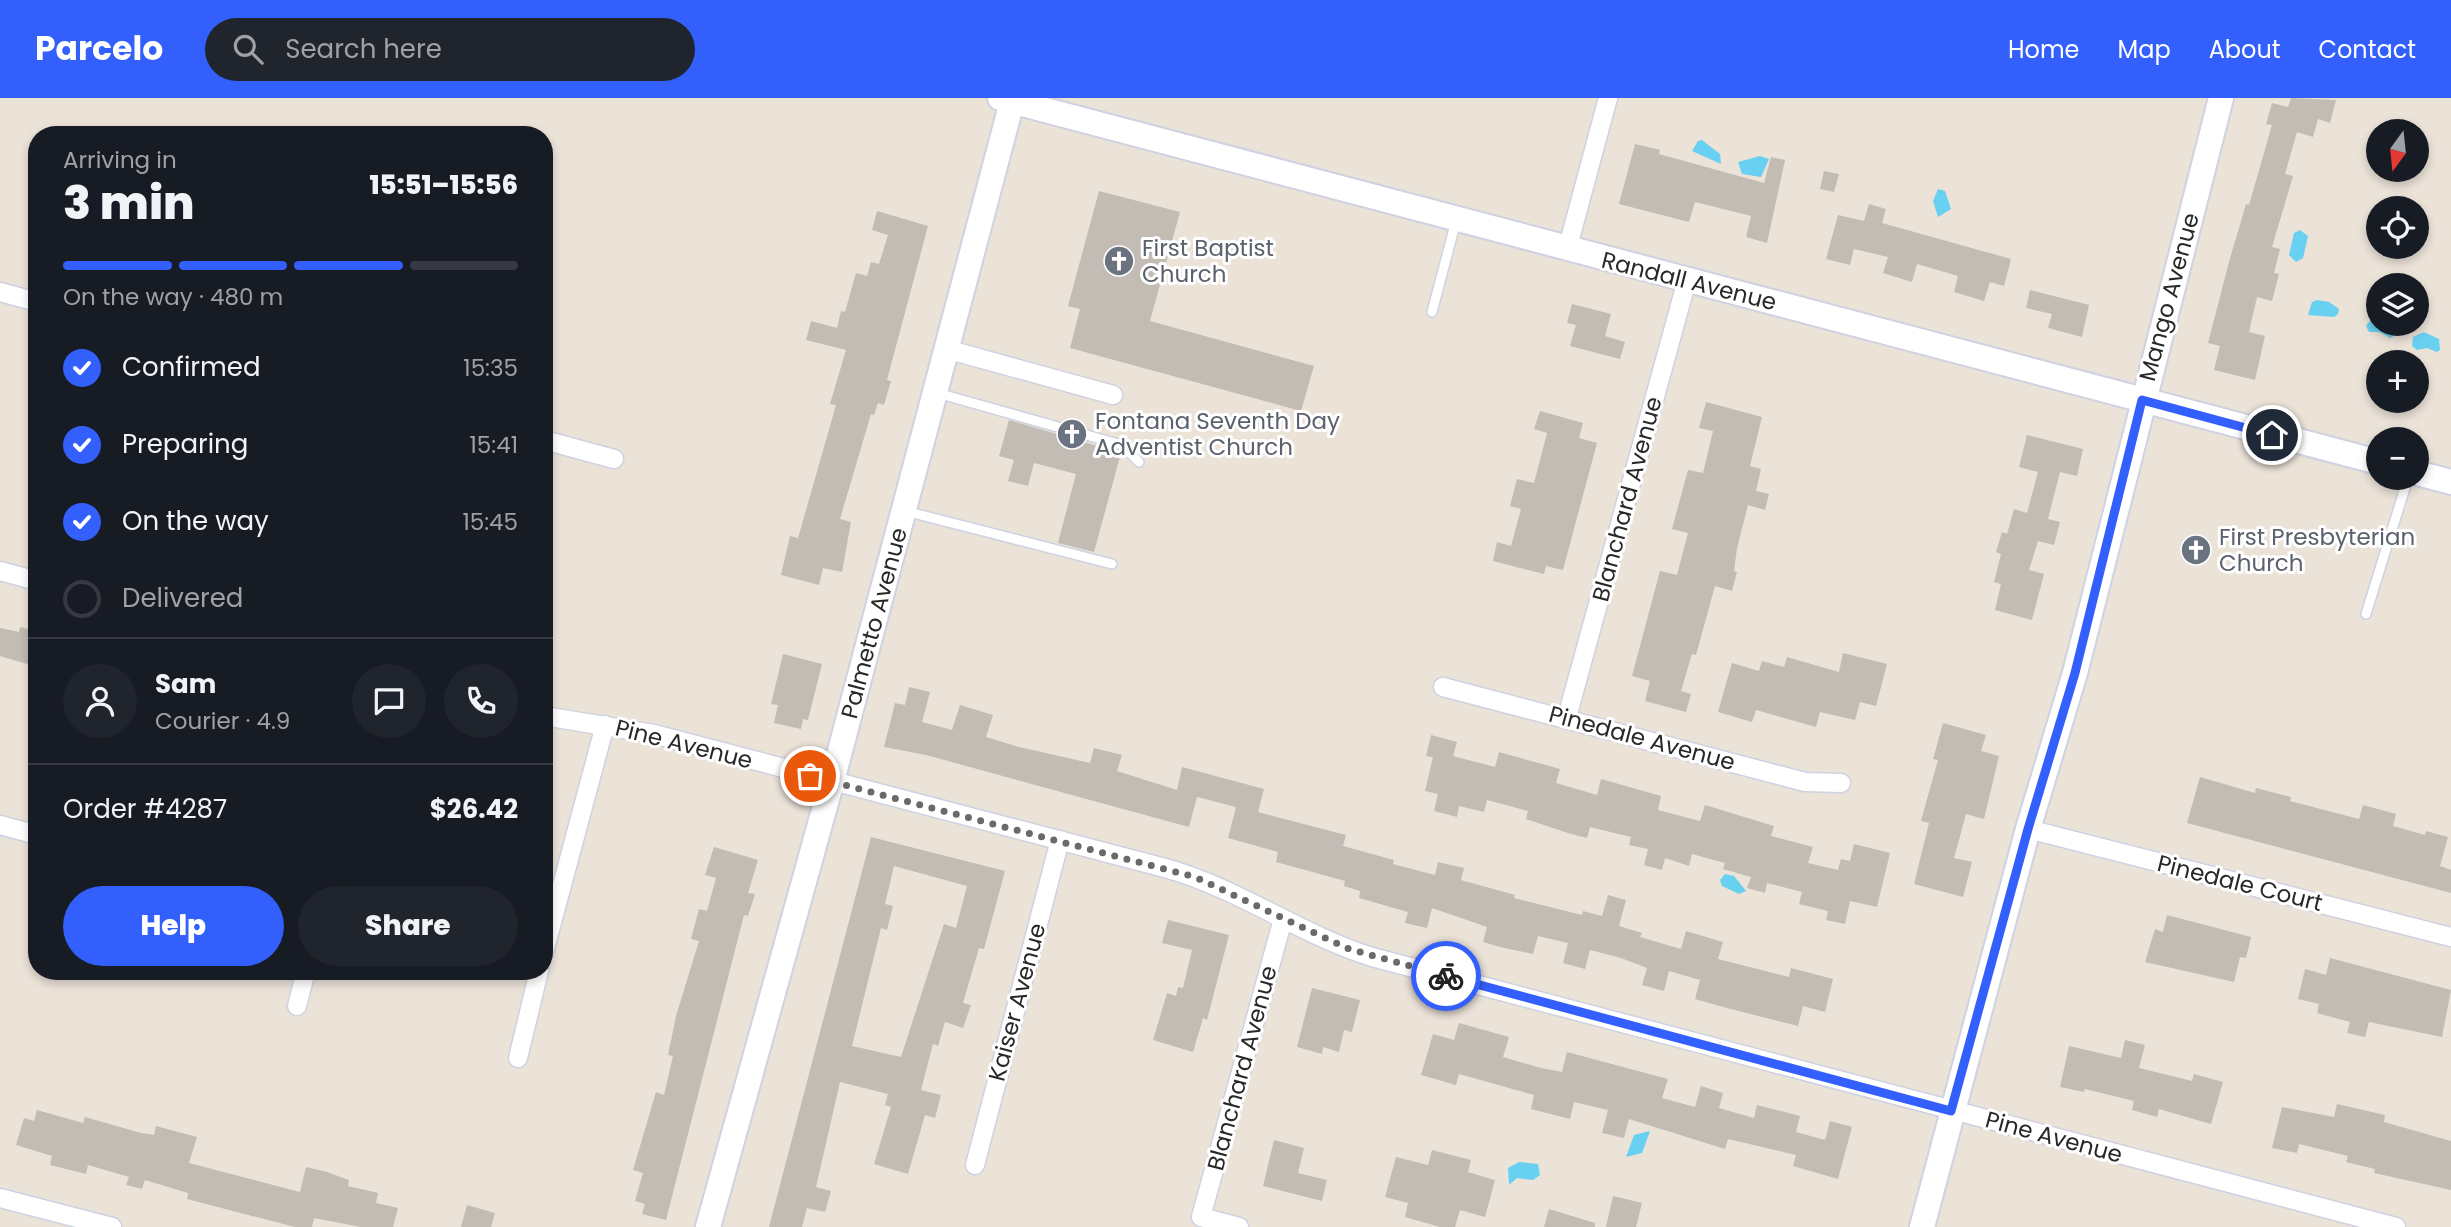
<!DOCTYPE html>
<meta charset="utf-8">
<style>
:root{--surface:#171b24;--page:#20242c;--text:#f1f3f6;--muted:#9ea1a6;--line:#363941;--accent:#335ffd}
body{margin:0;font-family:Poppins,sans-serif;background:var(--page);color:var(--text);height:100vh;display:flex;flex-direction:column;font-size:26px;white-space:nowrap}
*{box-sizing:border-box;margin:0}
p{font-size:23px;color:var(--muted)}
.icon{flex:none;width:38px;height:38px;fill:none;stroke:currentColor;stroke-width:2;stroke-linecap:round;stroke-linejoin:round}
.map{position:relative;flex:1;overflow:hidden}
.details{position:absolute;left:28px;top:28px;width:525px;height:854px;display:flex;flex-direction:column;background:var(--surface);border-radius:28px;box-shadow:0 4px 10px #0003}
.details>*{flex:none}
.needle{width:46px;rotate:195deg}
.buttons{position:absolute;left:2366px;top:21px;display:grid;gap:14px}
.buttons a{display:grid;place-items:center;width:63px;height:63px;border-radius:50%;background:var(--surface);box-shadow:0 4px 10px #0003;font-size:35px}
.pin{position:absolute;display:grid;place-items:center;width:60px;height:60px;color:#fff;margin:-30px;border:4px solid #fff;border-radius:50%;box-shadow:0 2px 7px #0007}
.courier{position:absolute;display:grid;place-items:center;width:70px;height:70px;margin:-35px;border:5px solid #335ffd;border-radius:50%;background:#fff;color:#222;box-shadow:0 2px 9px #0007}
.head em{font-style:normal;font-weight:800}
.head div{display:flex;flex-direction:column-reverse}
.head{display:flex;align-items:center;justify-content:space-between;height:119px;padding:0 35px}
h1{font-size:46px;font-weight:800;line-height:52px}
.bar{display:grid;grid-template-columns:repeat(4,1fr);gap:10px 7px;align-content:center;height:84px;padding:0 35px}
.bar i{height:9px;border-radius:5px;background:var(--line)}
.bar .current{background:var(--accent)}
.bar p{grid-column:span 4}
.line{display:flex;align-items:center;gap:18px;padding:0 35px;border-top:2px solid var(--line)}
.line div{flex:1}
.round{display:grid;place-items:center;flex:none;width:74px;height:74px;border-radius:37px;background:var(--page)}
ol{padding:0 35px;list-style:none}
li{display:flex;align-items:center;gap:21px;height:77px}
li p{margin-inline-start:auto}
li .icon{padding:7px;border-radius:50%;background:var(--accent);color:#fff;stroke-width:4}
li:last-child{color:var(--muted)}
li i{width:38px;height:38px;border:4px solid var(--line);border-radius:50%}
.button{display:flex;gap:14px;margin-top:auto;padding:14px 35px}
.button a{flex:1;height:80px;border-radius:42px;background:var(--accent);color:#fff;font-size:28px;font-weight:800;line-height:80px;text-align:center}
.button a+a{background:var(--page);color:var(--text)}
header{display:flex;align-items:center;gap:42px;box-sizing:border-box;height:98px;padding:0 35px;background:var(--accent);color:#fff}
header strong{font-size:33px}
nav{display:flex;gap:38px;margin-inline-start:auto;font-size:24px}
.search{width:490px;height:63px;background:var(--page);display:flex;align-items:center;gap:18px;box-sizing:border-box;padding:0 24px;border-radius:38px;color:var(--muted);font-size:26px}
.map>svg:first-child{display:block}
</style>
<header>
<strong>Parcelo</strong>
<div class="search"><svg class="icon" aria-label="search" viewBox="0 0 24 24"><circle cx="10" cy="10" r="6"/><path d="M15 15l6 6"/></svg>Search here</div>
<nav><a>Home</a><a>Map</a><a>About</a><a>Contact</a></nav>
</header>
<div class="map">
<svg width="2451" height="1129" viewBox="0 0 2451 1129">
<rect width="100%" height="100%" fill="#ebe2d8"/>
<g fill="#68d0f0">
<path d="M1702,42L1720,56L1721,66L1692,53L1698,43Z"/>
<path d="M1760,58L1769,61L1761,79L1742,76L1738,64Z"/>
<path d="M1938,91L1945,93L1951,111L1938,119L1933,103Z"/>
<path d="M2300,132L2308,138L2303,160L2296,164L2289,157L2294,135Z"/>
<path d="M2317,202L2329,204L2339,211L2338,216L2334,219L2308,217L2312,204Z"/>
<path d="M2373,219L2378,220V226H2391L2398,231V236L2390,240L2379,234H2369L2366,228Z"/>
<path d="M2424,234L2439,241L2440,252L2437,254L2427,250L2417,252L2412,248L2413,239Z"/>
<path d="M1725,776L1734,778L1746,793L1739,796L1722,788L1720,782Z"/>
<path d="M1650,1033L1642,1055L1626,1059L1634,1037Z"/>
<path d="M1519,1064L1538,1066L1540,1077L1533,1082L1517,1080L1509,1087L1508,1070Z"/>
</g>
<g fill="#c3bcb5" fill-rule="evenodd">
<path d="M2291,0L2336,2L2330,25L2318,21L2313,39L2297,34L2285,76L2293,78L2272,149L2280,151L2274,175L2279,176L2272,203L2257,199L2249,234L2265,238L2255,282L2214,272L2220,248L2208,245L2229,164L2246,106L2249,107L2272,27L2266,26L2272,5L2288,9Z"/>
<path d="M1635,46L1660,52L1659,56L1764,85L1771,59L1785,62L1767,145L1746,139L1751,118L1695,104L1689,124L1619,106Z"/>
<path d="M1824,73L1839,76L1834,94L1820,91Z"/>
<path d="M1099,93L1180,114L1150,223L1314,268L1301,313L1070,250L1080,211L1068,208Z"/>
<path d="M1869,106L1886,111L1882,125L2011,161L2004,188L1990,184L1984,203L1954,194L1958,178L1917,166L1912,184L1883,175L1888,159L1854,151L1850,167L1826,161L1838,117L1864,123Z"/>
<path d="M877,113L928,128L887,282L891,283L884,307L878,305L874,317L871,316L840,421L851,424L842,474L823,470L819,487L781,477L790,438L798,440L836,307L830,306L846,252L806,242L811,223L837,230L841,213L845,214L856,175L867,178L871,164L879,166L888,137L872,132Z"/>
<path d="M2030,192L2089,207L2082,239L2048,230L2052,216L2026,210Z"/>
<path d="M1572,206L1611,216L1605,238L1625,244L1620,261L1570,248L1576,227L1567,225Z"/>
<path d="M1706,304L1762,319L1750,368L1761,371L1756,393L1769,396L1765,412L1748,407L1737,450L1734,473L1737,474L1732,493L1715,488L1696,557L1692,556L1681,593L1691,596L1686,614L1645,603L1650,583L1632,578L1660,473L1677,477L1688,435L1672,431L1688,372L1703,375L1713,333L1699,330Z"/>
<path d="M1540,313L1583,325L1579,340L1597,345L1563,472L1546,468L1544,476L1493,463L1497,444L1511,448L1521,411L1510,408L1517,381L1534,385L1547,335L1534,331Z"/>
<path d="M1009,322L1121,355L1094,454L1058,445L1076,376L1034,365L1028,388L1008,383L1014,362L999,358Z"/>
<path d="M2027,337L2083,351L2077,378L2060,374L2048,421L2060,424L2054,447L2038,443L2029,472L2044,476L2032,522L1995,512L2001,486L1994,484L2001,456L1996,454L2002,434L2007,436L2014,411L2027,415L2038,374L2019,369Z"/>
<path d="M20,529L37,533V569L0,558V530L19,534Z"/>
<path d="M1843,555L1887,566L1876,608L1860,604L1855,622L1820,614L1816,629L1756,612L1752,624L1718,614L1732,565L1759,573L1762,563L1784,569L1787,559L1839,574Z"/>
<path d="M783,556L822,566L808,622L803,621L801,631L774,625L778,607L771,606Z"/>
<path d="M909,589L930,594L922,624L952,632L960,607L993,617L986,639L1019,649L1090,665L1094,650L1122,657L1117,673L1177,692L1182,669L1264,691L1258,714L1346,737L1343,748L1394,762L1393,766L1435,777L1438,764L1464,770L1461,782L1515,797L1514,800L1582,817L1583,813L1602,818L1608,797L1626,802L1619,828L1642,835L1640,839L1681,851L1686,833L1723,844L1718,861L1789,879L1791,870L1833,881L1825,914L1803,908L1798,928L1723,909L1695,901L1700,882L1669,873L1664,893L1642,887L1647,870L1621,860L1590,852L1585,871L1563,865L1568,845L1538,838L1533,856L1500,849L1483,844L1487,829L1432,810L1427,830L1405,825L1408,814L1359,800L1360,793L1344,788L1345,783L1276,764L1278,754L1228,740L1236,709L1197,699L1189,729L926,657L884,649L895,605L905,607Z"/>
<path d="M1943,625L1986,637L1981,653L1999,658L1984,721L1966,716L1954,760L1972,764L1963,799L1914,786L1929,725L1921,723L1938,662L1933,661Z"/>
<path d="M1431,637L1457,644L1453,658L1495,669L1499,654L1560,671L1556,685L1597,697L1601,681L1661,698L1658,712L1700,723L1705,707L1774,728L1771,738L1813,749L1808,765L1838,772L1841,761L1850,763L1854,746L1890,755L1877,809L1850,803L1845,826L1826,822L1828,813L1799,806L1802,794L1767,785L1765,795L1747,790L1751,779L1723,771L1725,765L1692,756L1689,768L1665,760L1662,772L1644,767L1648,751L1629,747L1631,739L1590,729L1587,740L1571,736L1526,721L1528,713L1487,702L1484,714L1459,708L1457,719L1434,713L1438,696L1425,693L1433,659L1426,658Z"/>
<path d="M2200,679L2255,695L2256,690L2291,699L2290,703L2359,721L2363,707L2396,716L2393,728L2425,737L2426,733L2448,739L2440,768L2451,772V795L2187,725Z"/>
<path d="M871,739L1005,773L984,851L979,850L963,905L971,907L963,930L945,924L938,948L933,946L921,992L941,997L935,1020L925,1017L908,1076L874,1066L891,1009L885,1007L888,996L840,984L816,1089L831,1093L825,1114L807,1110L802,1129H769ZM894,768L967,788L956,830L944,826L901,959L852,948L881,830L887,832L893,808L885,806Z"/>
<path d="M714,749L758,762L748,795L755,796L748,818L744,817L666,1122L642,1116L645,1106L635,1103L643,1075L633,1072L656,994L664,997L673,958L668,957L676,918L699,843L691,841L699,811L707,813L716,780L705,777Z"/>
<path d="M2167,817L2251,839L2246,860L2240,859L2234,884L2145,864L2155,831L2163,834Z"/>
<path d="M1168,822L1229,837L1207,922L1203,920L1193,954L1153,942L1167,895L1176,898L1178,889L1183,890L1192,852L1162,845Z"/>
<path d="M2330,860L2451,892L2442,939L2369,924L2365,939L2347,935L2350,924L2317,915L2319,906L2298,901L2305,871L2326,877Z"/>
<path d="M1312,890L1360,902L1352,934L1344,932L1339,954L1323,949L1322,956L1297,949Z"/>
<path d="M1459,925L1509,939L1503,959L1541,970L1562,974L1567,954L1668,981L1662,1000L1695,1009L1701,988L1723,995L1719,1010L1754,1020L1757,1007L1800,1018L1796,1034L1825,1042L1830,1023L1852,1029L1838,1081L1793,1068L1796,1057L1728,1041L1725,1051L1629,1021L1624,1040L1602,1035L1608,1012L1574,1004L1570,1021L1531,1011L1534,997L1459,976L1456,987L1421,977L1433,936L1454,942Z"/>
<path d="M2125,942L2145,947L2139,970L2192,983L2194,976L2223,984L2211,1026L2159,1011L2157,1019L2132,1012L2134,1003L2085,991L2084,994L2060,989L2069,948L2121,960Z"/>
<path d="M2337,1006L2385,1017L2384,1024L2451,1043V1092L2374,1075L2375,1071L2346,1064L2348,1058L2299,1046L2297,1055L2272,1050L2282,1009L2334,1019Z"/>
<path d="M37,1012L83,1025L85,1019L141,1035L154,1037L156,1028L197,1039L189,1065L300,1094L306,1069L327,1074L349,1082L348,1088L378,1095L376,1105L398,1110L393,1129H361L314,1120L312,1129H295L187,1101L188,1095L145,1082L142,1091L126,1087L129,1079L88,1067L86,1076L50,1067L52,1058L16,1047L24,1020L34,1023Z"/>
<path d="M1274,1042L1304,1050L1298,1075L1327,1082L1322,1103L1263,1088Z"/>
<path d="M1432,1052L1471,1062L1468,1074L1495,1082L1485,1119L1460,1112L1455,1129H1440L1405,1119L1408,1105L1385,1099L1396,1059L1428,1067Z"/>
<path d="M1613,1098L1642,1105L1636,1129H1606Z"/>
<path d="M467,1107L495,1115L491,1129H461Z"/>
<path d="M1549,1111L1595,1125V1129H1544Z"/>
</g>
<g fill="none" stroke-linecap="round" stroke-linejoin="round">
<g stroke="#ced2e1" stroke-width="12">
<g id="lane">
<path d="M1432,214L1456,123"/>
<path d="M937,295L1122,347L1139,364"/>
<path d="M905,413L1112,466"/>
<path d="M2366,516L2408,380"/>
</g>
</g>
<g stroke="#ced2e1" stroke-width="21">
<g id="street">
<path d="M1567,152L1608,0"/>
<path d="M0,194L37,204"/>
<path d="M946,251L1113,297"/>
<path d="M544,342L614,361"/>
<path d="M0,473L37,483"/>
<path d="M1443,589L1805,684L1841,685"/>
<path d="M544,618L654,636L1165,770C1238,790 1299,836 1372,859L2396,1129"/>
<path d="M1567,619L1687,182"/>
<path d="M0,727L37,737"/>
<path d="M2028,731L2451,839"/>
<path d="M544,854L605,627"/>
<path d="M297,908L306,873"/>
<path d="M518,960L539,873"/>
<path d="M975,1067L1060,742"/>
<path d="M0,1100L112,1129"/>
<path d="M1239,1129L1201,1119L1283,821"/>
</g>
</g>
<g stroke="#ced2e1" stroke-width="28">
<g id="secondary">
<path d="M1000,0L2378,364"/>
<path d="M2417,375L2451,384"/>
<path d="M708,1129L832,683L1013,0"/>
<path d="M1922,1129L2028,731L2075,575L2221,0"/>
</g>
</g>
<use href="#lane" stroke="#fff" stroke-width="9"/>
<use href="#street" stroke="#fff" stroke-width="18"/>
<use href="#secondary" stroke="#fff" stroke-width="24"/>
</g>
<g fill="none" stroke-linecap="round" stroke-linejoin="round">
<path stroke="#6c6966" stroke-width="7" stroke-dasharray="0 12.6" d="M810,678L1195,779L1349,851L1446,878"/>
<path stroke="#335ffd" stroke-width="9" d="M1446,878L1951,1013L2028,731L2075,575L2142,302L2272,337"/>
</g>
<defs>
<g id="church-disc" transform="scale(1.575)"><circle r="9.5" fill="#6b7280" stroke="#fff"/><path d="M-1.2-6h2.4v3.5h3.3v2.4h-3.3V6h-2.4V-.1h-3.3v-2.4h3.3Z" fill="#fff"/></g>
</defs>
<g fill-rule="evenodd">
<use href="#church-disc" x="1119" y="163"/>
<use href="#church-disc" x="1072" y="336"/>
<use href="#church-disc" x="2196" y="452"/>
</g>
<g text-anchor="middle" stroke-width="6" stroke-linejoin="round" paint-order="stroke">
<g font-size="23" fill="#5b616d" stroke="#fff" text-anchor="start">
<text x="1142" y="158">First Baptist<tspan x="1142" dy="26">Church</tspan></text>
<text x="1095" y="331">Fontana Seventh Day<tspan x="1095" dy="26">Adventist Church</tspan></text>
<text x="2219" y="447">First Presbyterian<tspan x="2219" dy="26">Church</tspan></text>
</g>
<g font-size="23" fill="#282828" stroke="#fff">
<text transform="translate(1689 183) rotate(14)" y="8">Randall Avenue</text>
<text transform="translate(2169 199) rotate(-75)" y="8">Mango Avenue</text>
<text transform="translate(1627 401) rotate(-75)" y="8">Blanchard Avenue</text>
<text transform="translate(874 525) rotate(-75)" y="8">Palmetto Avenue</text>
<text transform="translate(1642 640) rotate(15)" y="8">Pinedale Avenue</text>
<text transform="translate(684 646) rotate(14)" y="8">Pine Avenue</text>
<text transform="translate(2240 785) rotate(14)" y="8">Pinedale Court</text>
<text transform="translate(1017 904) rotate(-75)" y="8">Kaiser Avenue</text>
<text transform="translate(1242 970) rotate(-75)" y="8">Blanchard Avenue</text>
<text transform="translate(2054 1039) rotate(15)" y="8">Pine Avenue</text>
</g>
</g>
</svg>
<div class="buttons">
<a><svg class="needle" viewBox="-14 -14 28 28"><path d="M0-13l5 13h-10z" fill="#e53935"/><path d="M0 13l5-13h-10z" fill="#9ea1a6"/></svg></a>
<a><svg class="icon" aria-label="locate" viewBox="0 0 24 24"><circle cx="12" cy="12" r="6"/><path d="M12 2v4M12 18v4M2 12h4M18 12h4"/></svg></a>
<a><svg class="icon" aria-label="layers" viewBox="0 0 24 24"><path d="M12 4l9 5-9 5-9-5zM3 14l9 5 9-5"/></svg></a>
<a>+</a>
<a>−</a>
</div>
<div class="pin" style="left:810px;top:678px;background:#ea580c"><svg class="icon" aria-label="bag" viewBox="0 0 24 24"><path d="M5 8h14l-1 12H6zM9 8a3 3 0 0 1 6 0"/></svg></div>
<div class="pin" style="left:2272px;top:337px;background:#1f2937"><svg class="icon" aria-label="home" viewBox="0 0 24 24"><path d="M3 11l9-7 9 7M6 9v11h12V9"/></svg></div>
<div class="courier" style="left:1446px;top:878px"><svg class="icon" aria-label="bike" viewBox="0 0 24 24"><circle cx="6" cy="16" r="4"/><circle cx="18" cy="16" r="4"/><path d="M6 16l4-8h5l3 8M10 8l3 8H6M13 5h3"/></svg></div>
<section class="details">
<div class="head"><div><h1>3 min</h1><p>Arriving in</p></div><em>15:51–15:56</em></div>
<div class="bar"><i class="current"></i><i class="current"></i><i class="current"></i><i></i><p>On the way · 480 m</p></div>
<ol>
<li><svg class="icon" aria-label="check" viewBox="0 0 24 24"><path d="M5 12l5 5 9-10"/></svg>Confirmed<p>15:35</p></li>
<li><svg class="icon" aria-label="check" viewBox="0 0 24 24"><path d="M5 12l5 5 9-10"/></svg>Preparing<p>15:41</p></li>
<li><svg class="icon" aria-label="check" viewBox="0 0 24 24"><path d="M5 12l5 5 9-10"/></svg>On the way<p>15:45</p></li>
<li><i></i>Delivered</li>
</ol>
<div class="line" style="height:126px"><a class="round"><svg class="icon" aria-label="person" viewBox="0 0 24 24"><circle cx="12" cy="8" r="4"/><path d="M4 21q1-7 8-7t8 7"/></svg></a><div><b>Sam</b><p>Courier · 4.9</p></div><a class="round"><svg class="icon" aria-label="chat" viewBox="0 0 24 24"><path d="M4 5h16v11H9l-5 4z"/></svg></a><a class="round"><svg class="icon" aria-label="phone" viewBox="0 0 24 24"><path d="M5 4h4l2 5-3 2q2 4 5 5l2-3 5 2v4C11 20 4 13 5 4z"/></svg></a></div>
<div class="line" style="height:91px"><div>Order #4287</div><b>$26.42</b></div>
<div class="button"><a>Help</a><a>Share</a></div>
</section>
</div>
